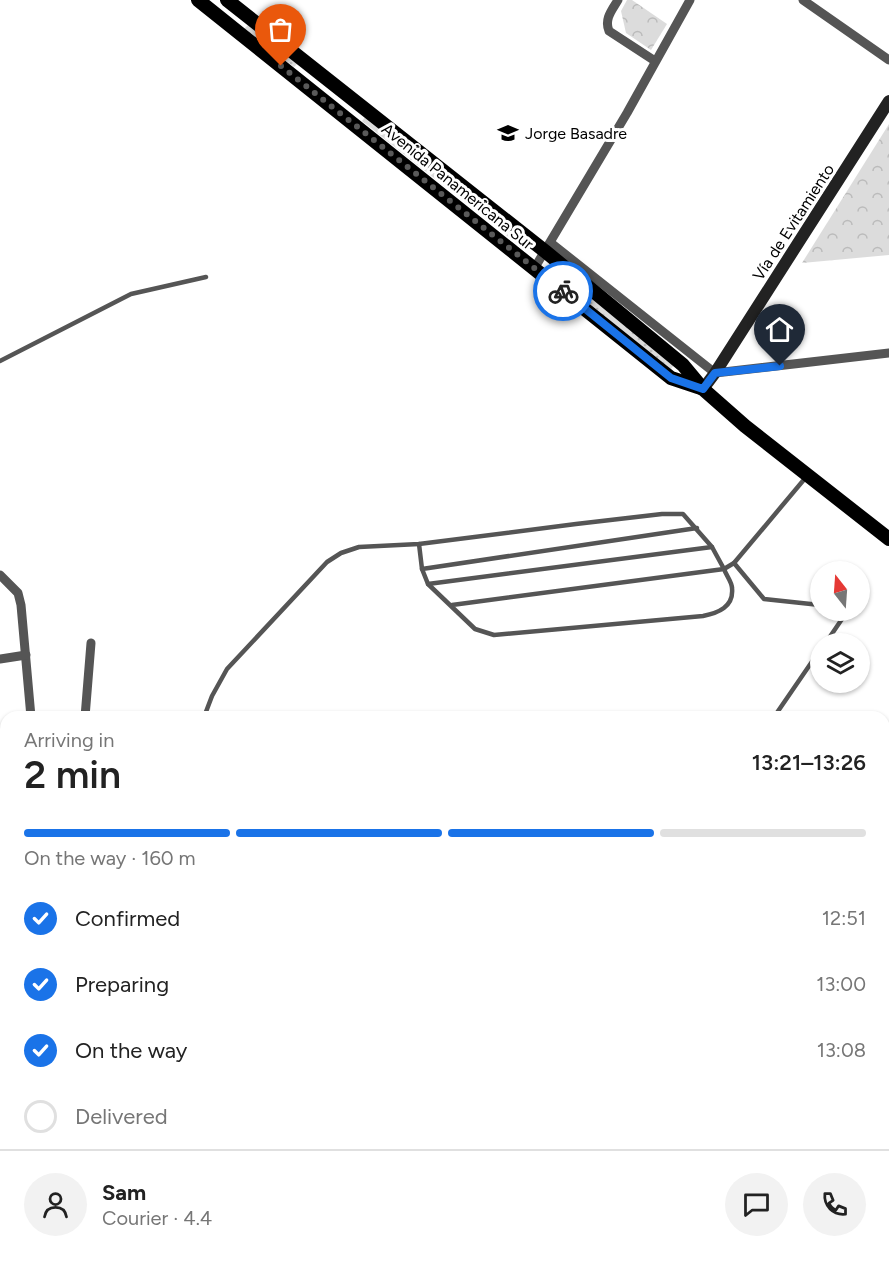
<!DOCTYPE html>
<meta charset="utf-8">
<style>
:root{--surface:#fff;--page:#f2f2f2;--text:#222;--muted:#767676;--line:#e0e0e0;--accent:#1a73e8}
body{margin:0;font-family:Figtree,sans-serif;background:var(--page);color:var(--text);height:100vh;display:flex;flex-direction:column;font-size:22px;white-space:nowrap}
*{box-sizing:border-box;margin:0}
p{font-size:20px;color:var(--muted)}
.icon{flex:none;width:33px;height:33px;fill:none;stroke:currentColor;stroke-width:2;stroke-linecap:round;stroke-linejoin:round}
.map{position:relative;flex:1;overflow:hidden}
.panel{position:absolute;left:0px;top:711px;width:890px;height:560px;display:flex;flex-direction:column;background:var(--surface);border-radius:18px 18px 0 0;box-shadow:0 2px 4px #0004}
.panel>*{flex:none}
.needle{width:39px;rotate:343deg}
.controls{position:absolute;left:810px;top:561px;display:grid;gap:12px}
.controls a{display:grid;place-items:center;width:60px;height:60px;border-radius:50%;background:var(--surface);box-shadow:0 2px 4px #0004;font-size:30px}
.pin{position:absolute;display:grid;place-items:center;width:51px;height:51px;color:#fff;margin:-62px -26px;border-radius:50% 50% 50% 0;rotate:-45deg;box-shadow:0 0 6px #0007}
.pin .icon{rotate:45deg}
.courier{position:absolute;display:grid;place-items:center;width:60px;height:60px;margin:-30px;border:4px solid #1a73e8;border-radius:50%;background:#fff;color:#222;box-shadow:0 2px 8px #0007}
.summary em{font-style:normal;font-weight:600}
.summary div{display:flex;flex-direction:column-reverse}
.summary{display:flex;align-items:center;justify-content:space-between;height:102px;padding:0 24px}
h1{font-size:39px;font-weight:600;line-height:45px}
.bar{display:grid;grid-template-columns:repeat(4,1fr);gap:9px 6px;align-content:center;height:72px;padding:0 24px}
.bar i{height:8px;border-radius:4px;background:var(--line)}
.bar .on{background:var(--accent)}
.bar p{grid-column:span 4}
.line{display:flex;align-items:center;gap:15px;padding:0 24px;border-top:2px solid var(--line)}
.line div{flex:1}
.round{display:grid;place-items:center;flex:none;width:63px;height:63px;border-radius:32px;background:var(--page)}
ol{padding:0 24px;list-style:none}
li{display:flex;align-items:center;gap:18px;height:66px}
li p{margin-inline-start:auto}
li .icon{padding:6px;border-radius:50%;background:var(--accent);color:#fff;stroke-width:4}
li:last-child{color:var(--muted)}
li i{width:33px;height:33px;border:3px solid var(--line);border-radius:50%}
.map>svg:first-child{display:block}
</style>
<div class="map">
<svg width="889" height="1270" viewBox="0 0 889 1270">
<defs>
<pattern id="grass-dots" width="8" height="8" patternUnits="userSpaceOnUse" patternTransform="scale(1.5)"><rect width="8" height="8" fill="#dcdcdc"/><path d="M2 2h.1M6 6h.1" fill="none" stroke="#bbb" stroke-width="1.8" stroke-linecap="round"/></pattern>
<pattern id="park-crowns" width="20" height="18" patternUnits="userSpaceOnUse" patternTransform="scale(1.5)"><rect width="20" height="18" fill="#dcdcdc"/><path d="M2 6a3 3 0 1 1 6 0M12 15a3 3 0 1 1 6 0" fill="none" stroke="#bbb"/></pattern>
</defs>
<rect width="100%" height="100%" fill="#fff"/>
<g fill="url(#grass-dots)">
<path d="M249,24L299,62L294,67L244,29Z"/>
<path d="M366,116L531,245L526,251L362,121Z"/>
<path d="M555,267L674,365L671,369L551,273Z"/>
</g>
<g fill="url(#park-crowns)">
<path d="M627,0H632L667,24L651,50L626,33L621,11Z"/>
<path d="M889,124V255L802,263Z"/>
</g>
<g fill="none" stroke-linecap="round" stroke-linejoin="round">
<g stroke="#555" stroke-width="4.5">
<path d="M0,361L131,294L206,277"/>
<path d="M419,544L422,569L428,584L475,629L494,635L703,616C718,613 734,607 732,588C732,582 726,575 724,569L452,605"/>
<path d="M734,563L764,599L820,605"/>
<path d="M422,569L697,528"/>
<path d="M428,584L712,547"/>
<path d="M825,644L842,619L839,610"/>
<path d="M204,717L212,696L227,669L327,562L341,553L359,547L419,544L576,524L662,514H683L712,547L724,569L734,563L807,476"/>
<path d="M774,717L820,650"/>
<path d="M884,1104H889"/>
<path d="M884,1180L889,1181"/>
<path d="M214,1270L216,1264"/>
<path d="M523,1270L524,1264"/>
<path d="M746,1270V1264"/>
<path d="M778,1270L779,1264"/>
</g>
<g stroke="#555" stroke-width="9">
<path d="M618,0C612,10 604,19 609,31L655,61"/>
<path d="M803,0L889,60"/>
<path d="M551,243L715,373L889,353"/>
<path d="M534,269L627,113L690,0"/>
<path d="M0,575L18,593L21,605L31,717"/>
<path d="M0,659L26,655"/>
<path d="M85,717L91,643"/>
<path d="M0,823H6"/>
<path d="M0,1032L6,1033"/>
<path d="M0,1178L6,1166"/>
<path d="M62,1270L65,1264"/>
</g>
<path stroke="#222" stroke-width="12" d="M703,389L715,373L889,101"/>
<g stroke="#000" stroke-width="14">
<path d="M198,0L671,378L701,388"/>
<path d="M227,0L546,252L683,365L703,389L745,426L889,539"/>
</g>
</g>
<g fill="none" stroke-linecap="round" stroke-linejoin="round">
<path stroke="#595959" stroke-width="6" stroke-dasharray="0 10.8" d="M281,66L563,291"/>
<path stroke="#1a73e8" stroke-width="8" d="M563,291L671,378L703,389L715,373L780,366"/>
</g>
<defs>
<g id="school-bare" transform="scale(1.62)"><path d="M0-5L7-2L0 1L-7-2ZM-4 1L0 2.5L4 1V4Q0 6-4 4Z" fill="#000" stroke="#fff" stroke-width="2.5" paint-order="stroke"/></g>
</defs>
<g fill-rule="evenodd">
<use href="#school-bare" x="508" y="133"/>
</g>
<g text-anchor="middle" stroke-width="6" stroke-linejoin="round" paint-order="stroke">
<g font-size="16" fill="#000" stroke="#fff" text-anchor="start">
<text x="525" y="139">Jorge Basadre</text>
</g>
<g font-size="16" fill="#000" stroke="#fff">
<text transform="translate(458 186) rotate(39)" y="6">Avenida Panamericana Sur</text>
<text transform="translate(793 222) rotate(-57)" y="6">Vía de Evitamiento</text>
</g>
</g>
</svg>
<div class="controls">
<a><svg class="needle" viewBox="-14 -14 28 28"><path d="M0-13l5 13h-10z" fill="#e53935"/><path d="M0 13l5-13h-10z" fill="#767676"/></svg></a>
<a><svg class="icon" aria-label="layers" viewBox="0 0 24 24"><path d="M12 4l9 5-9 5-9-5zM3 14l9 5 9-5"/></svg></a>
</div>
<div class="pin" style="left:281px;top:66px;background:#ea580c"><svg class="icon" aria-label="bag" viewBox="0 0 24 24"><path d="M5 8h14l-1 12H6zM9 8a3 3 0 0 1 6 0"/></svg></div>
<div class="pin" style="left:780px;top:366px;background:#1f2937"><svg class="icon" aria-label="home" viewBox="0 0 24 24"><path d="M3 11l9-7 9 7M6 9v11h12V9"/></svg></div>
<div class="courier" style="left:563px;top:291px"><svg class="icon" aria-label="bike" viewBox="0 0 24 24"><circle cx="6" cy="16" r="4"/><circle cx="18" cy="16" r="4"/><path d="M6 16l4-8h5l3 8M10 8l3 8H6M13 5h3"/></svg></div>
<section class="panel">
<div class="summary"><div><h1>2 min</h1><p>Arriving in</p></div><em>13:21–13:26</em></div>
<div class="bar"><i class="on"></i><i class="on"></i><i class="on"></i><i></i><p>On the way · 160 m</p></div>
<ol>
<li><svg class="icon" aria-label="check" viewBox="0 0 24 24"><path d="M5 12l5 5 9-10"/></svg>Confirmed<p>12:51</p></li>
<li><svg class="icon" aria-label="check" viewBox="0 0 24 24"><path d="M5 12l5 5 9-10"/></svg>Preparing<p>13:00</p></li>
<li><svg class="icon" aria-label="check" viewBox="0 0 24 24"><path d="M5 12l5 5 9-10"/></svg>On the way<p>13:08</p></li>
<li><i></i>Delivered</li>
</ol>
<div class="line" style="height:108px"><a class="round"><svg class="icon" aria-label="person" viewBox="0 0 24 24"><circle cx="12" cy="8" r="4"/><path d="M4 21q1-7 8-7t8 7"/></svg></a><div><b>Sam</b><p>Courier · 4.4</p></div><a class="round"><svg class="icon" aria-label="chat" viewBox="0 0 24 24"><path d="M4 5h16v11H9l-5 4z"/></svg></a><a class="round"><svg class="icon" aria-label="phone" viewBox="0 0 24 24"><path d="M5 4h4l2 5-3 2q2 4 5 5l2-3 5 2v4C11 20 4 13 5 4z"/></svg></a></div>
</section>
</div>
